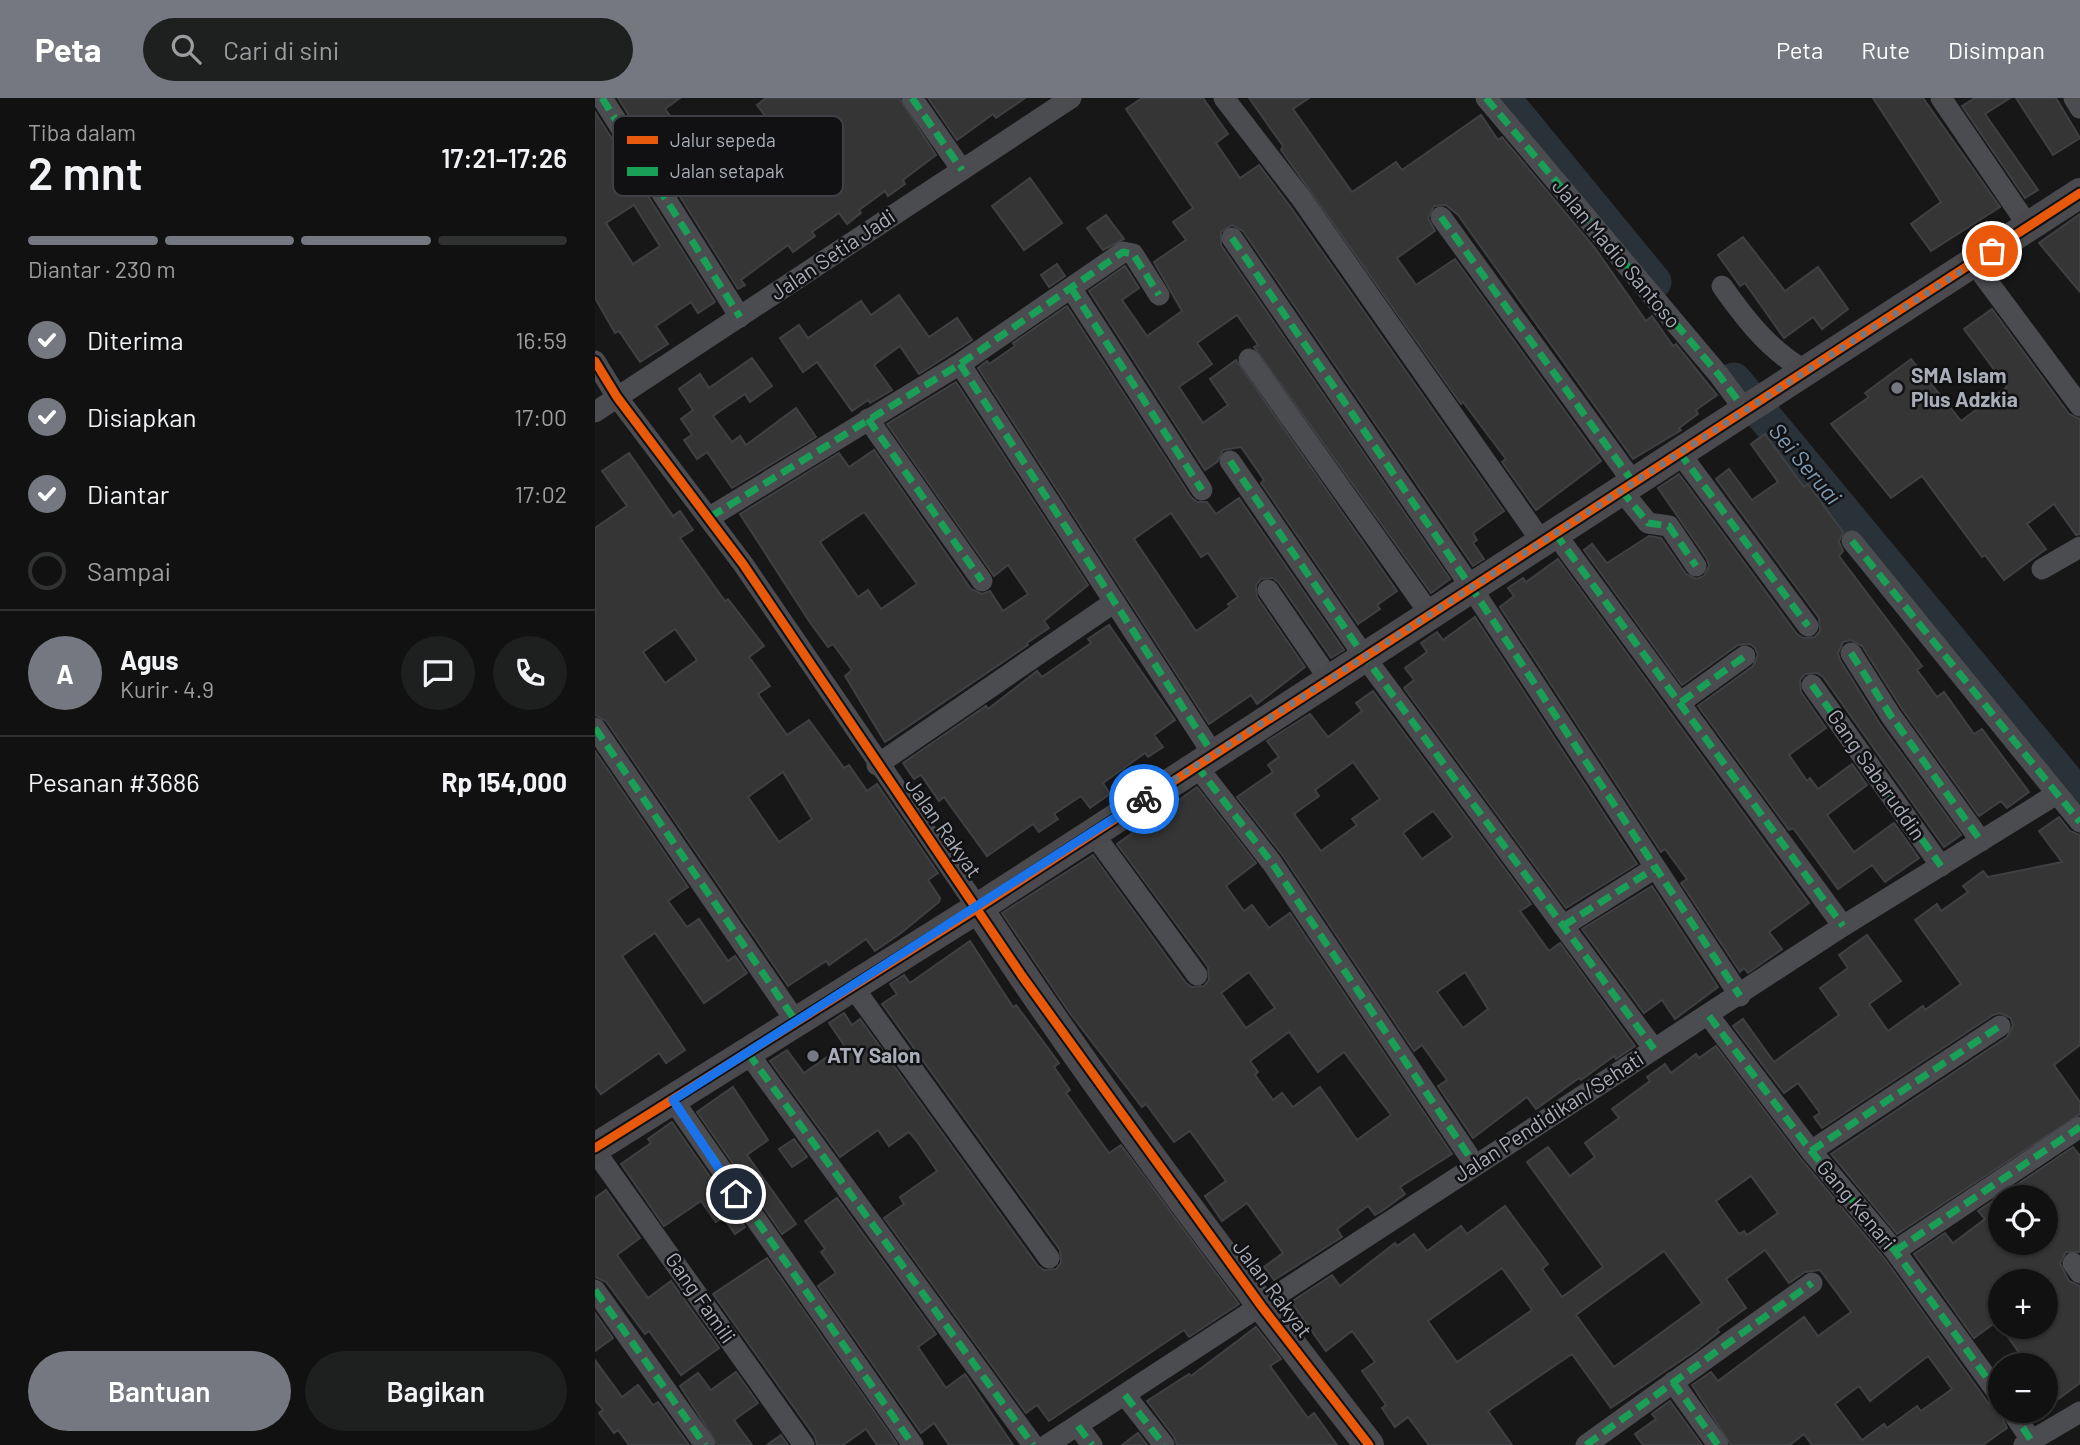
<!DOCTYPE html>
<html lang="id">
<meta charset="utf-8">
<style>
:root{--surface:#111;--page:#1e1f1f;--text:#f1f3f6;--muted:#9c9d9f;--line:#303131;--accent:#757880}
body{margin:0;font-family:Barlow,sans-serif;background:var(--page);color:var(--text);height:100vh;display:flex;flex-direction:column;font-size:26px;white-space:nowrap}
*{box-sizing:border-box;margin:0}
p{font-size:23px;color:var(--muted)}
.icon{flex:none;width:38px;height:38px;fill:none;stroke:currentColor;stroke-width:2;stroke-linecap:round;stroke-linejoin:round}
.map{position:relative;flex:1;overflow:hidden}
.details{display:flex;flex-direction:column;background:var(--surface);width:595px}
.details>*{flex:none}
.buttons{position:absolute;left:1393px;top:1087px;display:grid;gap:14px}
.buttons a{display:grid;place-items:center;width:70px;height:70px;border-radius:50%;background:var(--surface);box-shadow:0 2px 5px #0004,0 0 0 2px var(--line);font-size:35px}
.pin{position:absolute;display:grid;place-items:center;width:60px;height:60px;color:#fff;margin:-30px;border:4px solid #fff;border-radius:50%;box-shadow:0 2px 7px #0007}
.courier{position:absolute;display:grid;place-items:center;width:70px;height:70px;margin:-35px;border:5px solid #1a73e8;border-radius:50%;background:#fff;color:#222;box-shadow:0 2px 9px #0007}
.head em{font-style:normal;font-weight:600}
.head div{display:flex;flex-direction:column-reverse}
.head{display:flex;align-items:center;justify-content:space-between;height:119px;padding:0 28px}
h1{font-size:46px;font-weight:600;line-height:52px}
.bar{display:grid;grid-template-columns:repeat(4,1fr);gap:10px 7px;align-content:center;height:84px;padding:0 28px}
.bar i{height:9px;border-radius:5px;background:var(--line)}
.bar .current{background:var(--accent)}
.bar p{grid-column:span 4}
.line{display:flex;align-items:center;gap:18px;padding:0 28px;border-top:2px solid var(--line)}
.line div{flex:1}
.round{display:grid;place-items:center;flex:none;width:74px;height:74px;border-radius:37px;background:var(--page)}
ol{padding:0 28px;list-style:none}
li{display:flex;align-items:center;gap:21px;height:77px}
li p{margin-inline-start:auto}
li .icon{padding:7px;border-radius:50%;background:var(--accent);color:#fff;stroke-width:4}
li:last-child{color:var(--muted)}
li i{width:38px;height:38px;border:4px solid var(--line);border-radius:50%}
.action{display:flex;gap:14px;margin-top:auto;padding:14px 28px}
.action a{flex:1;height:80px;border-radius:42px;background:var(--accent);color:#fff;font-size:28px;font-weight:600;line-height:80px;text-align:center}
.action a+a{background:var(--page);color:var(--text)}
header{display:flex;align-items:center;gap:42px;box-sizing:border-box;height:98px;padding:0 35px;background:var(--accent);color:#fff}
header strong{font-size:33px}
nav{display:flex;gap:38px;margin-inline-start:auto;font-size:24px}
.search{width:490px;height:63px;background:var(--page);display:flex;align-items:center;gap:18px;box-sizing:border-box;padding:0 24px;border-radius:38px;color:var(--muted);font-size:26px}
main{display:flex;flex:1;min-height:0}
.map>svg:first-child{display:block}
</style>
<header>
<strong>Peta</strong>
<div class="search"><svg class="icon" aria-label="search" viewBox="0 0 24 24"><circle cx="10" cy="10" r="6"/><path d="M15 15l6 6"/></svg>Cari di sini</div>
<nav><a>Peta</a><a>Rute</a><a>Disimpan</a></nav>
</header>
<main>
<section class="details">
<div class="head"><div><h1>2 mnt</h1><p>Tiba dalam</p></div><em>17:21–17:26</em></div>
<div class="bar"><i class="current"></i><i class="current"></i><i class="current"></i><i></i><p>Diantar · 230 m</p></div>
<ol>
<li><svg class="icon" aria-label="check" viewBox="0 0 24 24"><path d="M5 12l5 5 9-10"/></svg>Diterima<p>16:59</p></li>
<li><svg class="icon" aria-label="check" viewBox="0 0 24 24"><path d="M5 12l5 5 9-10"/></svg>Disiapkan<p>17:00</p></li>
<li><svg class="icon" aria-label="check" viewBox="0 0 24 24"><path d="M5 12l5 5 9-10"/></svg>Diantar<p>17:02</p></li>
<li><i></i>Sampai</li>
</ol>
<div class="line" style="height:126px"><b class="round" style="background:var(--accent);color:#fff">A</b><div><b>Agus</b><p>Kurir · 4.9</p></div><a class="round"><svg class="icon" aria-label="chat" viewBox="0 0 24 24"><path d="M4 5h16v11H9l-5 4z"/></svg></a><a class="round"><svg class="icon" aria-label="phone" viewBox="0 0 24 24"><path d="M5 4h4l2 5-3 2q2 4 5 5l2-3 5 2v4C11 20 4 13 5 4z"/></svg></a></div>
<div class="line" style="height:91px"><div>Pesanan #3686</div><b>Rp 154,000</b></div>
<div class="action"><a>Bantuan</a><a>Bagikan</a></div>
</section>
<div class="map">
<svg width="1485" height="1347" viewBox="0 0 1485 1347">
<rect width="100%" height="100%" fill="#171717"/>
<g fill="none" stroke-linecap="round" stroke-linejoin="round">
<g stroke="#2a3239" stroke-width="35">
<path d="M908,0L1059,184"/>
<path d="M1139,282L1485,699"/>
</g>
</g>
<g fill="#353536" stroke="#3f4043" stroke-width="2" fill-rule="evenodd">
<path d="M23,0H85L70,11L92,40L98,36L123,68L177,27L162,7L171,0H304L341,57L308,82L310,86L293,98L290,93L264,112L266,115L252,126L244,115L217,134L220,138L198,154L193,147L146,182L150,187L143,191Z"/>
<path d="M333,0H430L401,20L398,16L362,42Z"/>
<path d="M547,0H608L633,36L621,45L645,80L664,67L695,108L909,413L878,435L882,442L878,445L889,461L878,468L648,133L637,127L626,134V147L855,481L836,495L659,249L663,247L642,217L602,245L617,266L584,289L608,325L633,307L615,281L641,262L802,493L782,507L785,511L763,526L666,385L669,382L646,349L628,352L622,364L610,372L494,193L530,168L544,190L527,202L552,238L587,213L559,164L591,142L578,124L598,110L531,11Z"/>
<path d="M654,0H714L698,11L757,94L801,64L807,72L886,17L903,42L907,39L1000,150L1051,223L1057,218L1078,248L1081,246L1122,297L1101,312L1103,316L1084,330L1086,332L1038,361L863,117L851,107L839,108L833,120L840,133L802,160L821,187L860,161L1006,363L941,412L907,364L911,361L868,304L866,306L686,52L688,48Z"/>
<path d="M1278,0H1328L1405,109L1336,153L1316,126L1346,104Z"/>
<path d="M1380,0H1415L1390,16L1443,92L1430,100L1367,8Z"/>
<path d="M1421,0H1461L1485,40L1458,57Z"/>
<path d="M0,14L120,204L103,215L96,204L61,228L73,246L45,264L24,233L20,235L0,200ZM39,107L65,148L38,166L11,125Z"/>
<path d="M435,80L467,125L429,152L397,108Z"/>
<path d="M1485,116V194L1444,145Z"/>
<path d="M511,117L529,141L508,152L492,130Z"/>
<path d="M1148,139L1190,193L1223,169L1253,211L1227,231L1218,219L1189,240L1150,185L1145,188L1123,157Z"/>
<path d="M462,166L470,178L454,189L446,177Z"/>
<path d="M304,197L334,239L362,220L377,242L324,276L305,248L279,267L297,292L275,305L273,302L257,313L222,264L208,274L185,240L204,227L213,240L266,203L276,217Z"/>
<path d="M472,208L596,399L602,404H612L621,416L644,400L749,552L736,560L684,485L678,480L666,481L661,487L662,499L710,569L662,606L656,597L614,626L383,270L392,263L394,266L420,248L418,245ZM576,415L606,459L613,455L643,499L633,506L635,509L601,533L539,441Z"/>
<path d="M1397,211L1474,316L1485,321V436L1481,437L1459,406L1432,426L1451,451L1409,482L1390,457L1387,459L1327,378L1296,400L1236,326L1274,299L1270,295L1316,261L1366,323L1412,289L1369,231Z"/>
<path d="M157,260L177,288L155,304L150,296L118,318L137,344L145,338L151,347L201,310L221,339L137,390L112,354L102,361L89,342L97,337L86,321L98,312L84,291L105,276L114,290Z"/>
<path d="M361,284L493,487L449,523L454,530L432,545L433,547L290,644L250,578L257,572L238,546L233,549L214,523L145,416L244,355L254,369L279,352L376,491L387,496L395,493L408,513L433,496L413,467L399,478L292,326ZM269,414L322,486L286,511L273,492L263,499L225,444Z"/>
<path d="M1170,336L1209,389L1213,386L1248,434L1244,444L1248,453L1244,458L1327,568L1322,572L1342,599L1349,594L1379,636L1387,631L1434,694L1412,710L1406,703L1384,718L1307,611L1267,548L1256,542L1248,544L1243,555L1245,562L1285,626L1366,737L1349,749L1228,579L1222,575L1210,576L1205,582L1206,594L1231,630L1194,657L1212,683L1215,680L1223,691L1257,666L1272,687L1232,717L1259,754L1299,725L1324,760L1290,784L1277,767L1243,791L1198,730L1194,732L1103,608L1158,568L1163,557L1160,550L1155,546L1143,547L1087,587L989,452L997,446L1012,465L1054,438L1066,440L1091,476L1101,481L1109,478L1114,468L1112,461L1063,390L1084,376L1202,536L1208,540L1220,539L1225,533L1224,520L1121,381L1134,371L1157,402L1183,384L1156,346Z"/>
<path d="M34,355L78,418L85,413L98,432L85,440L130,503L133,501L169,548L154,559L175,588L163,596L192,637L214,622L249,670L254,667L272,693L282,686L343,775L333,782L345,800L344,804L306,835L280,853L271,841L234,867L231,863L193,888L11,623L0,617V430L32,408L7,373ZM80,531L102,562L70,585L48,554ZM188,674L217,721L184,744L153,699Z"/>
<path d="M963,461L1214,805L1174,834L1187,851L1153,875L1149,870L1145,874L1086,785L1092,781L1070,751L1066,754L905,509L919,498L913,490L928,480L931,484Z"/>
<path d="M880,519L1042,766L971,810L809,590L819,582L810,570L832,554L826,545L842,534L848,542Z"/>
<path d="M514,527L580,622L559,637L568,649L553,659L550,655L508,685L515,696L495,710L486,698L459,716L463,721L444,734L438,726L392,758L349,699L344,703L326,677L319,681L308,665L391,608L393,611L442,573L447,579L496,545L493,541Z"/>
<path d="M778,593L936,806L925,813L954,853L965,845L1040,948L1021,961L1019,958L986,982L984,980L941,1011L932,999L878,1040L843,988L852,982L827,947L819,953L688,758L642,699L678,674L673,667L684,659L672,643L715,616L733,639L767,613L761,605ZM758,664L785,701L757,721L762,727L726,753L699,716L724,698L720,692ZM838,713L858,739L827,761L808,735ZM870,874L893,911L868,930L842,894Z"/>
<path d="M0,653L93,789L73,803L92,829L104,821L133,863L140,858L152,875L109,905L60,835L27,858L90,952L71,965L64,955L6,996L0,988Z"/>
<path d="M602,689L661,765L631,788L649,813L657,807L674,830L695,815L857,1056L805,1089L810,1096L787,1113L780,1117L773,1108L742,1131L747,1139L679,1182L669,1169L688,1155L652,1105L627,1123L610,1098L631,1083L595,1033L579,1044L551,1006L547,1009L474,914L407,815L498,757L591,885L597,889L609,888L614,882L613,869L522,746ZM654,874L680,910L651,930L626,895ZM694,934L723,974L749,954L796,1017L762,1042L725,989L698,1009L687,995L678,1002L660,977L663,974L655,963Z"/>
<path d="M1464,719L1475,733L1485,737V947L1459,967L1485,1004V1016L1302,1136L1236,1056L1412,939L1418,928L1416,920L1405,915L1398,917L1227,1030L1219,1019L1225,1015L1203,985L1189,995L1138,928L1148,921L1179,964L1244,917L1225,890L1253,870L1244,857L1272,837L1306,883L1274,906L1293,933L1328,908L1330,912L1366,886L1320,822L1342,806L1346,813L1373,794L1368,788L1388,773L1393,779L1467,764L1444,733Z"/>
<path d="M1057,788L1123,889L1080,921L1067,902L1049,915L987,831Z"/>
<path d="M375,843L418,909L421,907L464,965L459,969L475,992L471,995L514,1055L526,1047L644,1206L594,1239L589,1232L454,1323L442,1307L431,1315L289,1120L309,1106L305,1099L342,1073L321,1042L314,1034L294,1048L283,1032L245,1059L175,963L192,952L209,975L249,947L234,925L249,915L257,927L265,921L443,1168L449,1172L461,1171L466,1165L465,1152L287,906L302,896L295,886L309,877L315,885Z"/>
<path d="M1121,948L1206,1061L1290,1161L1394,1306L1403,1311L1412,1330L1388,1347H1217L1209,1336L1195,1347H1136L1097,1287L1116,1274L1123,1283L1209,1219L1223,1238L1256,1214L1225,1172L1210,1174L1194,1185L1170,1152L1131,1181L1151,1210L1122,1231L1124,1234L1100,1253L1016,1310L977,1256L893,1313L917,1347H834L813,1319L800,1329L787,1310L791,1307L767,1273L780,1264L757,1233L731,1253L696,1204L737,1177L745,1188L800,1145L802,1148L819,1136L832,1153L866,1128L872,1136L910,1108L953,1166L947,1171L967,1199L1008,1169L932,1064L953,1049L975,1078L1000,1059L990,1045L1024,1020L1017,1011L1055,983L1052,979L1070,966L1076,975L1101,956L1104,960ZM1156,1078L1183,1115L1152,1137L1149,1133L1144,1136L1121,1103ZM1069,1153L1107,1205L1019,1269L981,1217ZM907,1170L937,1212L862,1264L833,1223ZM1333,1258L1357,1291L1326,1313L1322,1308L1292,1330L1289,1326L1267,1342L1240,1306L1264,1288L1275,1303Z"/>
<path d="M138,989L173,1042L152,1057L201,1126L187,1136L102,1014Z"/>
<path d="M77,1024L150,1129L140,1136L128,1119L121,1124L106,1103L69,1128L26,1066L56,1045L53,1041Z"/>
<path d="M199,1041L212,1059L197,1069L184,1051Z"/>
<path d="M1478,1049L1485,1058V1154H1471L1465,1165L1474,1183L1485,1188V1285L1451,1310V1267H1433L1405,1228H1451V1183H1405V1221L1379,1240L1319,1156L1350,1135L1358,1145L1390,1121L1383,1113ZM1405,1099H1451V1144H1405Z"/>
<path d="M11,1092L45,1140L22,1157L53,1200L76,1183L124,1250L86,1277L54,1233L50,1236L11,1184L0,1179V1100Z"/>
<path d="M242,1100L341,1236L323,1249L351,1290L370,1276L418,1347H354L339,1325L326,1335L223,1188L241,1175L226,1154L230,1151L210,1123Z"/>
<path d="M172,1160L302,1346L301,1347H282L271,1331L248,1347H222L220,1339L118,1196Z"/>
<path d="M0,1215L18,1240L0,1253Z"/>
<path d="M661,1229L686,1261L675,1268L713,1320L719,1315L742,1347H582L579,1339L552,1303L594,1276L596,1278Z"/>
<path d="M0,1262L27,1299L43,1287L58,1307L63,1304L94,1347H34L23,1332L19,1335L4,1315L8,1312L0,1302Z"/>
<path d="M141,1274L163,1305L139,1322L157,1347H123L85,1288L103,1275L116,1292Z"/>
<path d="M1075,1303L1107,1347H1048L1040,1336L1061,1321L1057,1316Z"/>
<path d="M543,1335L552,1347H527Z"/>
<path d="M186,1337L193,1347H172Z"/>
</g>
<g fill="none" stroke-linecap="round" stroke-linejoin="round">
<g stroke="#4b4c50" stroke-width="21">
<path d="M7,0L145,219"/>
<path d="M317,0L367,72"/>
<path d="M629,0L706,100L947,444"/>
<path d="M891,0L1124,277L1150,312"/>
<path d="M1346,0L1434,129"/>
<path d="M1479,0L1485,10"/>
<path d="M846,119L1038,384"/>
<path d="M637,140L876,489L1145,898"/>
<path d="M1379,165L1485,308"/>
<path d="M1127,188C1151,222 1174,252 1211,273"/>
<path d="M476,190L607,392"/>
<path d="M654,261L835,516"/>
<path d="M0,263L22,299L148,466L383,810"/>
<path d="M365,266L618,656"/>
<path d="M0,314L476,0"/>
<path d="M273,321L387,483"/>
<path d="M1084,354L1213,528"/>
<path d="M635,363L769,558L1059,951"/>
<path d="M1026,392L1053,425L1074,428L1101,468"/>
<path d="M115,419L365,266L528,154L538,156L564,197"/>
<path d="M960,435L1248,828"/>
<path d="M1257,443L1485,724"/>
<path d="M1447,471L1485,449"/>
<path d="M673,492L734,581"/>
<path d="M1256,555L1296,618L1386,743"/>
<path d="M1217,587L1346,768"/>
<path d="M1086,604L1150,558"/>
<path d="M0,630L202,925"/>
<path d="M282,667L518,505"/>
<path d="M601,667L677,765L880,1067"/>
<path d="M498,735L602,877"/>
<path d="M968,828L1060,770"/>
<path d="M258,889L454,1160"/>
<path d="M1114,918L1216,1053L1300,1153L1405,1298"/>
<path d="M153,955L438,1347"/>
<path d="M78,1002L318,1347"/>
<path d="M0,1053L209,1347"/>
<path d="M1216,1053L1405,928"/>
<path d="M1300,1153L1485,1029"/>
<path d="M1478,1165L1485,1175"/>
<path d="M0,1192L110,1347"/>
<path d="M1078,1284L1123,1347"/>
<path d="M530,1297L569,1347"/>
<path d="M1416,1312L1436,1342"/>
<path d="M483,1328L497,1347"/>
<path d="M452,1347L1248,828L1460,697"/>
<path d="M991,1347L1217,1185"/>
<path d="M1429,1347L1485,1314"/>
</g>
<g stroke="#4a4a4e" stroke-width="30">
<path d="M383,810C504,995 638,1172 774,1347"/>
<path d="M0,1050L383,810L1485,95"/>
</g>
<g stroke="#1a9f57" stroke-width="7" stroke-dasharray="14 7" stroke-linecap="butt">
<path d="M7,0L145,219"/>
<path d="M317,0L367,72"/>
<path d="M891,0L1124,277L1150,312"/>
<path d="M846,119L1038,384"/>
<path d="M637,140L876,489L1145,898"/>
<path d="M476,190L607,392"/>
<path d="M365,266L618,656"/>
<path d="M273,321L387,483"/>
<path d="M1084,354L1213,528"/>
<path d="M635,363L769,558L1059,951"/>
<path d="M1026,392L1053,425L1074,428L1101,468"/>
<path d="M115,419L365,266L528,154L538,156L564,197"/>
<path d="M960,435L1248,828"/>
<path d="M1257,443L1485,724"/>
<path d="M1256,555L1296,618L1386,743"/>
<path d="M1217,587L1346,768"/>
<path d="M1086,604L1150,558"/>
<path d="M0,630L202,925"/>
<path d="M601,667L677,765L880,1067"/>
<path d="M968,828L1060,770"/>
<path d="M1114,918L1216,1053L1300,1153L1405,1298"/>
<path d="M153,955L438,1347"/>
<path d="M78,1002L318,1347"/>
<path d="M1216,1053L1405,928"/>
<path d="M1300,1153L1485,1029"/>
<path d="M0,1192L110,1347"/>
<path d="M1078,1284L1123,1347"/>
<path d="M530,1297L569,1347"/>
<path d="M1416,1312L1436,1342"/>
<path d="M483,1328L497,1347"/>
<path d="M991,1347L1217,1185"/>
</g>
<g stroke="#111113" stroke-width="13">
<g id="cycleway">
<path d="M0,263L22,299L148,466L427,878L667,1209L774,1347"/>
<path d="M0,1050L383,810L1485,95"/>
</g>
</g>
<use href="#cycleway" stroke="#e8590c" stroke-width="9"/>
</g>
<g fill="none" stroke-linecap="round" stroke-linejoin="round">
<path stroke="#757880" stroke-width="7" stroke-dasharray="0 12.6" d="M549,701L1397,153"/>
<path stroke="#1a73e8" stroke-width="9" d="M141,1096L78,1002L549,701"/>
</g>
<g fill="#757880" stroke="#111113" stroke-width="2.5">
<circle cx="1302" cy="290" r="7"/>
<circle cx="218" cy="958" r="7"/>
</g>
<g text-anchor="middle" stroke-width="5" stroke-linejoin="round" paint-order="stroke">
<g font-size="21" fill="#a8adb8" stroke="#111113">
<text transform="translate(1021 156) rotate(50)" y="7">Jalan Madio Santoso</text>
<text transform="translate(238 157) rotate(-34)" y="7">Jalan Setia Jadi</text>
<text transform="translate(1281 677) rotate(55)" y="7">Gang Sabaruddin</text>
<text transform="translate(348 730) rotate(55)" y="7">Jalan Rakyat</text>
<text transform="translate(954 1019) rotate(-33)" y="7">Jalan Pendidikan/Sehati</text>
<text transform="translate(1261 1107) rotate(50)" y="7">Gang Kenari</text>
<text transform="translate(677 1191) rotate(53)" y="7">Jalan Rakyat</text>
<text transform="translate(105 1200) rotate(55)" y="7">Gang Famili</text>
</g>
<g font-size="21" font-weight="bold" fill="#a8adb8" stroke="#111113" text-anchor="start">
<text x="1316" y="285">SMA Islam<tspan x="1316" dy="24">Plus Adzkia</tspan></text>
<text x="232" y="965">ATY Salon</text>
</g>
<g font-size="23" font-style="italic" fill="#7f9bb3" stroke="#111113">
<text transform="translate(1210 366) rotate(50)" y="8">Sei Seruai</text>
</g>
</g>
<rect x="18" y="18" width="230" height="80" rx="10" fill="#111113" stroke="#3e4045" stroke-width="2"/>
<rect x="32" y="38" width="31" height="8" fill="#e8590c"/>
<rect x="32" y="69" width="31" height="9" fill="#1a9f57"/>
<g font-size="19" fill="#a8adb8">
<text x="75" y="49">Jalur sepeda</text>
<text x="75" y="80">Jalan setapak</text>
</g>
</svg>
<div class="buttons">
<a><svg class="icon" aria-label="locate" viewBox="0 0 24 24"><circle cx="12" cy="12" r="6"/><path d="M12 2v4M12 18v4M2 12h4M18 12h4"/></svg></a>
<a>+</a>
<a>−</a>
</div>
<div class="pin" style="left:1397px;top:153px;background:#ea580c"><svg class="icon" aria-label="bag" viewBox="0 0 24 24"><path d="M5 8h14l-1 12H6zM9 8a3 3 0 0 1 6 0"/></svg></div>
<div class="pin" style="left:141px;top:1096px;background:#1f2937"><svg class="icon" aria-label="home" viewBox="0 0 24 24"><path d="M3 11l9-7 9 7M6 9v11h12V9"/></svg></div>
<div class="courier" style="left:549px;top:701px"><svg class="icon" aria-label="bike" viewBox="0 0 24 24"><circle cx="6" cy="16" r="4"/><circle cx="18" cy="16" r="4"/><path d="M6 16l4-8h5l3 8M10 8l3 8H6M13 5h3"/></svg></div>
</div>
</main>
